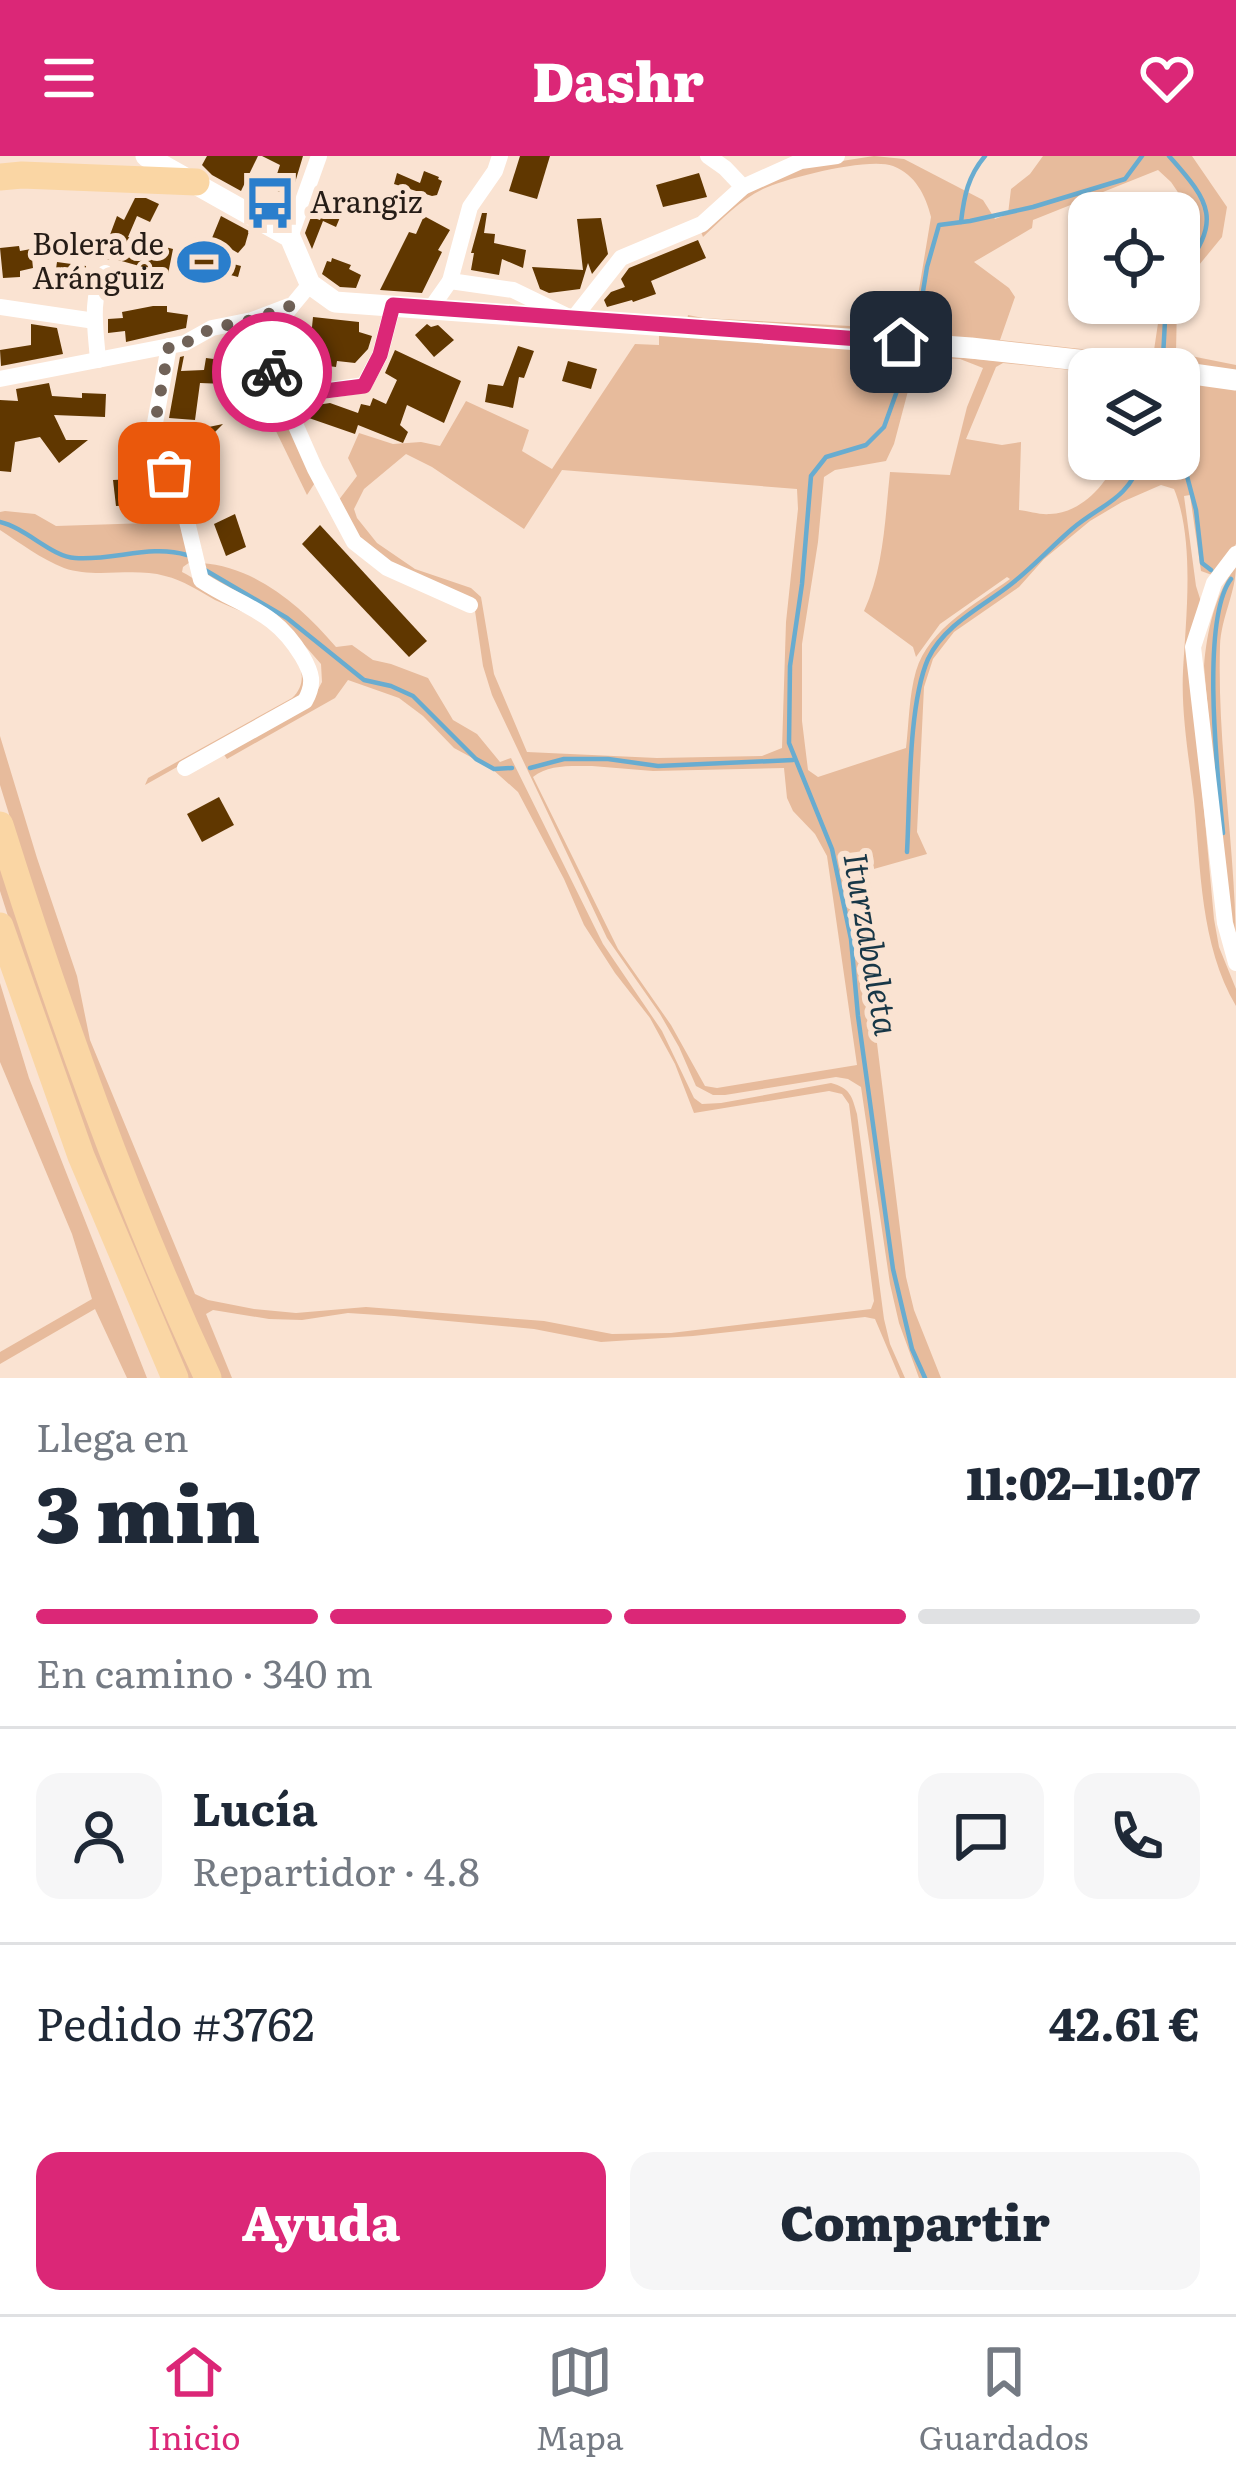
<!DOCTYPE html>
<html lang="es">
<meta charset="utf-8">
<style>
:root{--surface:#fff;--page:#f6f6f7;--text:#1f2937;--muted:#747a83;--line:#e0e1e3;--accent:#db2777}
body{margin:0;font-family:Literata,serif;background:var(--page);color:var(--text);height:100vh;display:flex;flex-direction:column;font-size:45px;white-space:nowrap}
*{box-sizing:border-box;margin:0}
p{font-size:39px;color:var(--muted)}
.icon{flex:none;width:66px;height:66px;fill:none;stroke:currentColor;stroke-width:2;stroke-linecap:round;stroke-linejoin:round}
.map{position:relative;height:1222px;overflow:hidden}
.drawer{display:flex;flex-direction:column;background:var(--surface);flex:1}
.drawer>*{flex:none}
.controls{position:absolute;left:1068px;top:36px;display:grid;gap:24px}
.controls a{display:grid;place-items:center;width:132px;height:132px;border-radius:24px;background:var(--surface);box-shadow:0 3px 9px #0004;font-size:60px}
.pin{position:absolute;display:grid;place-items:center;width:102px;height:102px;color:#fff;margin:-51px;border-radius:24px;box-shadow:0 6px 18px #0006}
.courier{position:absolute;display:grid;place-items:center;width:120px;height:120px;margin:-60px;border:9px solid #db2777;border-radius:50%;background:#fff;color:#222;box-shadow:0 3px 15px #0007}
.summary em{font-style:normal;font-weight:800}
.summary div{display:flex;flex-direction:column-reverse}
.summary{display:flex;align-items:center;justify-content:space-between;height:204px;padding:0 36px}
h1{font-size:78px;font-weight:800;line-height:90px}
.bar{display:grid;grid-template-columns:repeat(4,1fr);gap:18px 12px;align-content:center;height:144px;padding:0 36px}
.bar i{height:15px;border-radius:9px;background:var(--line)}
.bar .current{background:var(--accent)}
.bar p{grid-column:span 4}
.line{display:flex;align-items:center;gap:30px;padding:0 36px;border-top:3px solid var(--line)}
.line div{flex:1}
.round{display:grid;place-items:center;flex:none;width:126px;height:126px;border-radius:24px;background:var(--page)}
.primary-button{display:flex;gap:24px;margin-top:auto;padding:24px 36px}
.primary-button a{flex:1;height:138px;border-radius:24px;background:var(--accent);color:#fff;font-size:48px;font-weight:800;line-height:138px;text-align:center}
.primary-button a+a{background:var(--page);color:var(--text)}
header{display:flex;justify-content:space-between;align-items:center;height:156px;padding:0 36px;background:var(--accent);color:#fff;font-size:54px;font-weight:800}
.menu{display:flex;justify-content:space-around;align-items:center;height:168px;border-top:3px solid var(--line);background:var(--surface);font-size:33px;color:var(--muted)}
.menu a{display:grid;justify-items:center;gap:6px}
.menu .current{color:var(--accent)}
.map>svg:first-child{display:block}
</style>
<header><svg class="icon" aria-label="menu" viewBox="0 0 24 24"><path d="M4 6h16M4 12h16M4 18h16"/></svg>Dashr<svg class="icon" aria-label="heart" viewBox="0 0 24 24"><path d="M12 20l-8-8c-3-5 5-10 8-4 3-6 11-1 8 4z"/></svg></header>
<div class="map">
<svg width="1236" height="1222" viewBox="0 0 1236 1222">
<rect width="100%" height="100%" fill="#fae3d2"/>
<g fill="#e7bb9c" fill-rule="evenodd">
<path d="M874,0L904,3L983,44L995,63L1008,58L1011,33L1030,18L1043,0H1192L1227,51L1222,81L1190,120L1179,141V101L1192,83L1194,60L1171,26L1158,14L1033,64L1032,72L974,106L1009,132L1015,141L1000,184L1153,201L1161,147H1177L1176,197L1236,209V218L997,188L687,165L688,159L703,162L906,173L914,164L931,61C926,40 915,18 893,10C868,1 787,22 763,33C740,44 721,64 703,81L700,73L748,34L803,11Z"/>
<path d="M659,175L1089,213V216L1003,207L996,211L966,283L1002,289L1021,286L1019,354C1029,355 1040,359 1050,358C1081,357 1106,329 1117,303H1179V221L1236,230V388L1212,419L1201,415L1190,339L1184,340L1196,430L1202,449L1191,512L1214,763L1219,791L1236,833V850C1200,788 1201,714 1194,644C1189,602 1181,558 1183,515C1186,461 1195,384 1174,333L1161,329L1122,346L1090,365L1044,403L1019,431L954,476L933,503L924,531L917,676L927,698L856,718L906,1121L914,1154L941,1222H919L899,1167L890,1128L861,931L848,923L836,921L725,939H713L696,930L679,891L660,858L607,782L492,539L483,510L474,448L402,417L353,378L338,345L357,320L348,302L359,277L393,288L421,286L440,290L466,245L529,274L522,295L552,313L635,188L659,189ZM917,201L960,203L983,212L967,251L950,319L890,316C885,362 884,412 864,455L913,491L916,501L940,468L1007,421L1010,423C976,448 929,472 916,515C909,539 909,567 906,592L818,621L808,614L802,565V488L818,386L824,321L835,314L886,305L894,288ZM406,298L432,311L524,373L562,314L797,333L798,353L786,466L782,592L762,600L657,602L527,596L494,518L481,441L471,432L415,413L377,387L357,362L354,353L364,333ZM592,610L653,615L784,612L787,642L793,655L815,678L827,700L857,909L717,932L705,930L671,869L618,793L533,621C548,608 573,610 592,610Z"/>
<path d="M277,239L318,322L307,339L273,269L270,251Z"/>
<path d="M5,355L35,358L56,370L180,366L190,406L183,411L182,416C194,422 203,430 214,436C261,463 288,467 309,522L305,539L145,629L148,622L292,542C317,520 289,482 266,467C250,458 232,452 215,444C199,435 183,424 165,420C133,411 95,423 64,412C41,403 20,387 0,374V356Z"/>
<path d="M201,407C257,411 301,450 336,491L352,489L373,504L391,508L428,522L453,564L477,578L500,606L511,602L603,788L662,875L694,942L702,948L721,947L831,927C850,932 852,940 857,958L884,1163L890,1188L905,1222H900L875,1163L865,1161L693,1180L601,1186L534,1173L394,1160L348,1157L302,1164L269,1163L213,1154L206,1158L232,1222H221L183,1140L97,922L43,768L0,629V580L37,702L77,820L90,884L195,1138L208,1144L254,1153L296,1157L366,1151L544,1165L612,1178L671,1177L871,1153L874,1145L849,948L842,938L829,935L694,957L675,908L650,862L615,817L584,769L564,723L518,636L491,612L454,592L423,560L399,542L348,524L335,542L227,603L221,594L315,539L322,526L321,508L285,467L211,428Z"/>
<path d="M1236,409C1236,437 1221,461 1220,490C1217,592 1236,694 1236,796L1220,692L1204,510C1207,474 1215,439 1236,409Z"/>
<path d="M0,702L196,1222H186L107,1035L15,782L0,735Z"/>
<path d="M0,827L29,922L147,1222H127L95,1153L0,1208V1196L92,1143L72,1078L0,906Z"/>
</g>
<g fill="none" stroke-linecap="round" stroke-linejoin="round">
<g stroke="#68acd0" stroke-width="4.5">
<path d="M1169,0C1211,47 1223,65 1179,119"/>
<path d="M961,66C964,40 968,20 985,0"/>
<path d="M916,178L927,111L939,69L970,65L1033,51L1125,23L1142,0"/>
<path d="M911,196L884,271L866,289L826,301L811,320L802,428L790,510L789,587L832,693L851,783L858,860L893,1113L912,1193L925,1222"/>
<path d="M1163,201L1166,147"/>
<path d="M1163,203L1181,206"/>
<path d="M1179,290L1196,354L1202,407L1211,414"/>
<path d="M0,366C26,372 52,401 75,402C114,405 150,388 187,399"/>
<path d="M205,414L287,462L364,524L391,530L413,540L476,603L494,613L512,612"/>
<path d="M530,612L564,603H608L658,610L793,604"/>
<path d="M1223,677C1218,623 1200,464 1231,423"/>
<path d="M907,696C910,644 908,549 928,503C944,469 982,451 1010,429C1032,412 1051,391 1072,373C1103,347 1127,345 1142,303"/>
</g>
</g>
<g fill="#603700">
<path d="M207,0H258L241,35L212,19L202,9Z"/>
<path d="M262,0H303L291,40L272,33L280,9Z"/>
<path d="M520,0H550L537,43L509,35Z"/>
<path d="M424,15L439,21L438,23L442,25L437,39L432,40L394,28L397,17L420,27Z"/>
<path d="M699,17L707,41L663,51L656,29Z"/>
<path d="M330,41L346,47L336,71L323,65L312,93L305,77L311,61L320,64Z"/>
<path d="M135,42H146L159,48L150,66L137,60L128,81L173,93L168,118L118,104L101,103L117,60L124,64Z"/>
<path d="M482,57H487L484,77L495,78L494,87L526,94L523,112L502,103L499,119L471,114L474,97H471Z"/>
<path d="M221,60L249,75L245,89L238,97L212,82Z"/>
<path d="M424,60L450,74L438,94L442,96L422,137L380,134L409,76L416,78Z"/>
<path d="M601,62L608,98L592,118L588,107L580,133L549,137L540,133L532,111L583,114L577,63Z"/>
<path d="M698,84L706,102L651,125L656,138L633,146L632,144L607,151L604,144L611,136L625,131L621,123L629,112Z"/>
<path d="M19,90L20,95L31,93L33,112L20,115V121L3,122L0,92Z"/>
<path d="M179,94L241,110L238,121L177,105Z"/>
<path d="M332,102L351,109L349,113L361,119L356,132L340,131L322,118L327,105L331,106Z"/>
<path d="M57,106L86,110L83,137L53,134Z"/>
<path d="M153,150H167V156L188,159L186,172L126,186L125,175L108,177V163L123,162L122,156Z"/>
<path d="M313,161L359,166V176L372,180L368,193L355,207L337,205L336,211L297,206L296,218L286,217L281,183L293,169L312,171Z"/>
<path d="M31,168L57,172L63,198L1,210L0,194L31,189Z"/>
<path d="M427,168L431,171L438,169L454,184L434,201L415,179Z"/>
<path d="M518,190L534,195L524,222L519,221L513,252L485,246L488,228L503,230Z"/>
<path d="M395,194L461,225L444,267L407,249L400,269L408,276L403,287L358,269L355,278L306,261L310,250L330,247L358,257L361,248L370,250L373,242L386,248L397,224L385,217Z"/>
<path d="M184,200L181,215L204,214L206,202L229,205L226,228L200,227L195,264L169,262L180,201Z"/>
<path d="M568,205L597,213L591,233L562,225Z"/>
<path d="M49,227L52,240L82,242V237L106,238L105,261L54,259L66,284H88L59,307L40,281L15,286L11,316L0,315V244L18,245L16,233Z"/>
<path d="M223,268L205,286L174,295L168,280L193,274L192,281L199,273Z"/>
<path d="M157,322L160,348L116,350L113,324Z"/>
<path d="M235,358L246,391L226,400L214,368Z"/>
<path d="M320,369L427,485L409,501L302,388Z"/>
<path d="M219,641L234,669L202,686L187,658Z"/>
</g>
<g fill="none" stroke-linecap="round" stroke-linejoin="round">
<g stroke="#fff" stroke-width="16">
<path d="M708,0L725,12L743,31"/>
<path d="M290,81L319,0"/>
<path d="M450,125L470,51L495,15L500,0"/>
<path d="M310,128L268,179L272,216L315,313L354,386L387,412L470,449"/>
<path d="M0,151L95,165"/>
<path d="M431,152L450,125L513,134L573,163L621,102L702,68L743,31L801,5L837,0"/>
<path d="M169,190L153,278L185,357L201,424C243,452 274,453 302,500C312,517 315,527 305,545L185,612"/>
<path d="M98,204C96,176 89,141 105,117"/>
<path d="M0,223L185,187L212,172L252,164L289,150"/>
<path d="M281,236L309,237L364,229L380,199L393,149"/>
<path d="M1236,398L1214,427L1193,491L1225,767L1236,807"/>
</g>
<g stroke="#fff" stroke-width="21">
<path d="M146,0L290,81L310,128L335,146L971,192L1159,213"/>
<path d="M1179,216L1236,224"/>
</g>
<g stroke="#fad6a4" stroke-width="27">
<path d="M0,21L22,19L196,26"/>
<path d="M0,669C59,857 125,1043 208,1222"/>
<path d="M0,770L81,1000L175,1222"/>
</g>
</g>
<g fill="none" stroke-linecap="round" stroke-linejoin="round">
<path stroke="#706258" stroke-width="12" stroke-dasharray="0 21.6" d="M169,317L153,278L169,190L185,187L212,172L252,164L290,150L268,179L272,216"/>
<path stroke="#db2777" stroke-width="15" d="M272,216L281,236L309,237L364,230L380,199L393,149L901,186"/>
</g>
<defs>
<g id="bus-bare" transform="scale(4.14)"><path d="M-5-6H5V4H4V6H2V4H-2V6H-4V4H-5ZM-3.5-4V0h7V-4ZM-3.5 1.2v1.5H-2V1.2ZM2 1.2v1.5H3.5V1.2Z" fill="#2a7ecc" stroke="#fae3d2" stroke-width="2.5" paint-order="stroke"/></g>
<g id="stadium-bare" transform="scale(4.14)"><path d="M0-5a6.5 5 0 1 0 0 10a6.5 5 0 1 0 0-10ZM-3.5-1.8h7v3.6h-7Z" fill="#2a7ecc" stroke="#fae3d2" stroke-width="2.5" paint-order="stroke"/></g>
</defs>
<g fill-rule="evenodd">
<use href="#bus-bare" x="270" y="47"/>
<use href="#stadium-bare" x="204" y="106"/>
</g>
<g text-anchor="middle" stroke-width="12" stroke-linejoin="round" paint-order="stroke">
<g font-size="30" fill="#261d17" stroke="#fae3d2" text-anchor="start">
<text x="310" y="57">Arangiz</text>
<text x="164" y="99" text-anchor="end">Bolera de<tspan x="164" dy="34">Aránguiz</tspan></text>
</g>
<g font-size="33" font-style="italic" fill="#183747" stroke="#fae3d2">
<text transform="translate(871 788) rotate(80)" y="12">Iturzabaleta</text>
</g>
</g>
</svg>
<div class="controls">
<a><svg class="icon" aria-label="locate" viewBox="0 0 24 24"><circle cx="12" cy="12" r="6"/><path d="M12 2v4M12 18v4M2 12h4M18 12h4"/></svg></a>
<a><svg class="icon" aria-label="layers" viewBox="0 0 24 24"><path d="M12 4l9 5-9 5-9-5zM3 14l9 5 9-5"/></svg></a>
</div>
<div class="pin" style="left:169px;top:317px;background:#ea580c"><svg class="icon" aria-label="bag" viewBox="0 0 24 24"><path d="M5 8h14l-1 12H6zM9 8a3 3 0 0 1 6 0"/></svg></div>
<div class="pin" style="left:901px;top:186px;background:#1f2937"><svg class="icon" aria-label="home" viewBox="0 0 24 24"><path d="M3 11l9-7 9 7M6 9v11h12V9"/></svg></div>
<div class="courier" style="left:272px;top:216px"><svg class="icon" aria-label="bike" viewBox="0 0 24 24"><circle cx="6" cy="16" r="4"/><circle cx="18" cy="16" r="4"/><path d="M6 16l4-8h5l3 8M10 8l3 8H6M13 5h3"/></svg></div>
</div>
<section class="drawer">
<div class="summary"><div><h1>3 min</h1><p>Llega en</p></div><em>11:02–11:07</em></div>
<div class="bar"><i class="current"></i><i class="current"></i><i class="current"></i><i></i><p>En camino · 340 m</p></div>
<div class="line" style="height:216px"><a class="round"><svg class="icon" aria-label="person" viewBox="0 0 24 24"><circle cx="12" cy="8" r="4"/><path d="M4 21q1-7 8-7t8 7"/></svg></a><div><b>Lucía</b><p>Repartidor · 4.8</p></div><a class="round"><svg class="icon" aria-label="chat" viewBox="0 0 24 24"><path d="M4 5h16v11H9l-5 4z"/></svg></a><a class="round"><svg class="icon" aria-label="phone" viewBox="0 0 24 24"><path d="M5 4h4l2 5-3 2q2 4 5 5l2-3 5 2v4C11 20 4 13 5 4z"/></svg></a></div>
<div class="line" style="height:156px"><div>Pedido #3762</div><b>42.61 €</b></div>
<div class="primary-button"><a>Ayuda</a><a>Compartir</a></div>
</section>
<nav class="menu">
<a class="current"><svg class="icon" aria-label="home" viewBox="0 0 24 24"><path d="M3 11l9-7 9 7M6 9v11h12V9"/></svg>Inicio</a>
<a><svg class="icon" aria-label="map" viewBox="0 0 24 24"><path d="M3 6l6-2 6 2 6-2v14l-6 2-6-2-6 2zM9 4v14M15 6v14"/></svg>Mapa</a>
<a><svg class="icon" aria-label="saved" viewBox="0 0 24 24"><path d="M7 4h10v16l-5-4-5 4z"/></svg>Guardados</a>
</nav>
